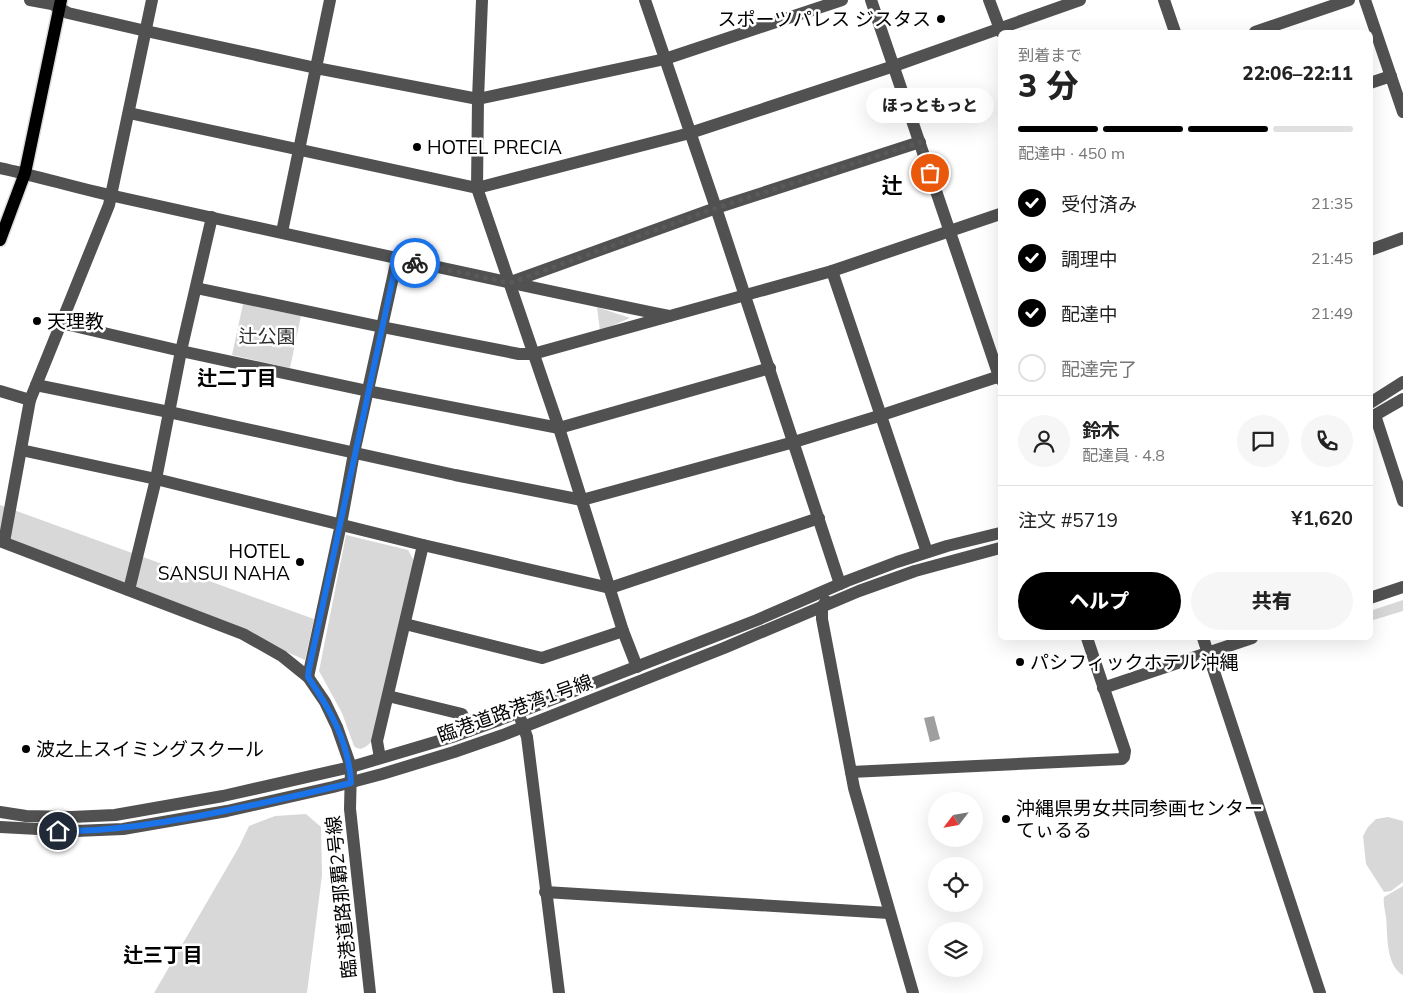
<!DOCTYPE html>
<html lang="ja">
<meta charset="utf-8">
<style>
:root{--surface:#fff;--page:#f6f6f6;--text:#222;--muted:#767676;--line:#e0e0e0;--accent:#000}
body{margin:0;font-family:Mulish,"Noto Sans JP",sans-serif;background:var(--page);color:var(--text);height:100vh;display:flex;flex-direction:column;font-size:19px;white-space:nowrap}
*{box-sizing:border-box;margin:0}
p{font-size:16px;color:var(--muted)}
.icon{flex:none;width:28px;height:28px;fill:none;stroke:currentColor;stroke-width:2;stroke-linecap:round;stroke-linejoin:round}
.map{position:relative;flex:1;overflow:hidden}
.drawer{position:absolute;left:998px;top:30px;width:375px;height:610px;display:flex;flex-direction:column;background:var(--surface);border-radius:8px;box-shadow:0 5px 20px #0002}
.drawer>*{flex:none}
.needle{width:32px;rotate:239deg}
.controls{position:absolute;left:928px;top:792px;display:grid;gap:10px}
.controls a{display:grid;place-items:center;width:55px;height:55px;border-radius:50%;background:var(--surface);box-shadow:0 5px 20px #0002;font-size:25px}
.pin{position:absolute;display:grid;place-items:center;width:42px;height:42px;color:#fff;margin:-21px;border:2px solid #fff;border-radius:50%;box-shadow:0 1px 5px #0007}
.courier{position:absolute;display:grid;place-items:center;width:50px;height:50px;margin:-25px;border:4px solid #1a73e8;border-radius:50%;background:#fff;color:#222;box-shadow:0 1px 6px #0007}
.bubble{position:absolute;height:35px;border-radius:18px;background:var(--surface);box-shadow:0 5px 20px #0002;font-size:16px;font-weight:800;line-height:35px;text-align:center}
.summary em{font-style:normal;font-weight:800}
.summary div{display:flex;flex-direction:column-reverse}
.summary{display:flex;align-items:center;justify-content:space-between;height:85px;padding:0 20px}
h1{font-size:32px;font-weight:800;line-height:38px}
.bar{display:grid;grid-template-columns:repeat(4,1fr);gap:8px 5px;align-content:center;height:60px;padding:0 20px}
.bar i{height:6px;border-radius:4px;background:var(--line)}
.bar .current{background:var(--accent)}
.bar p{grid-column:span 4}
.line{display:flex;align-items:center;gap:12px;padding:0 20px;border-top:1px solid var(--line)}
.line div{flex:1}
.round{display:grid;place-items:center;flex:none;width:52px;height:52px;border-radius:26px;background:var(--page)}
ol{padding:0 20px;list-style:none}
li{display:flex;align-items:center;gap:15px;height:55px}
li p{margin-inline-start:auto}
li .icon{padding:5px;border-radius:50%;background:var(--accent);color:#fff;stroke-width:4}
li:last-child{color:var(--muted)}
li i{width:28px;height:28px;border:2px solid var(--line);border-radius:50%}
.action{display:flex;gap:10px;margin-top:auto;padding:10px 20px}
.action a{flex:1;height:58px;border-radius:30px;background:var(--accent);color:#fff;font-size:20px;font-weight:800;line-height:58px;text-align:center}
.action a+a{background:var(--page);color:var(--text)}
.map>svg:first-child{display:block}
</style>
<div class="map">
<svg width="1403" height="993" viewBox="0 0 1403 993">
<rect width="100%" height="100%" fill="#fff"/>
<g fill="#d8d8d8">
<path d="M243,304L301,316L290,368L232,355Z"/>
<path d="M597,307L630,318L600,331Z"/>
<path d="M0,505L314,619L305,660L201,614L0,535Z"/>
<path d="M346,535L408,550L415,563L373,739C369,745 361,753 354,746L342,713L319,671Z"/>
<path d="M1403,600V611L1370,621V611Z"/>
<path d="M306,814L321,827L322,875L307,993H154L239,847L249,826L275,816Z"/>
<path d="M1388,817L1403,821V882L1391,891L1384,892L1366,864L1363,836L1368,827L1376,819Z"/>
<path d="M1403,886V975C1385,965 1388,934 1386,917C1385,910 1383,903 1384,897Z"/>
</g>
<path fill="#9f9f9f" d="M934,716L940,739L930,742L924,718Z"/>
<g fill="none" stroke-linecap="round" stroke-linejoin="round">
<g stroke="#dbdbdb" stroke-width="15">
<path id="major" d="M0,240L25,173L61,0"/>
</g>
<g stroke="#515151" stroke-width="12">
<path d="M30,0L52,4L68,13L146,31L316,68L478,99L665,59L842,0"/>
<path d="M482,0L478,99L477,188L559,428L623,631L637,667"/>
<path d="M645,0L716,208L840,584"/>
<path d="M871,0L1000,379"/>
<path d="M989,0L1001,32"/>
<path d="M1164,0L1175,32"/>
<path d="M1365,0L1403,112"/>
<path d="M1255,32L1349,0"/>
<path d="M1370,83L1391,76"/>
<path d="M129,113L477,188L690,133L894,66L1080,0"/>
<path d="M0,168C38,176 76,188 114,196C299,237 484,278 669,316"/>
<path d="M282,232L330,0"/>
<path d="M1370,250L1403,238"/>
<path d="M832,271L927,552"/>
<path d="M511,282L716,208L920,142"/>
<path d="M196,288L382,327L519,354H533L832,271L1000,214"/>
<path d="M61,323L181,351L368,391L559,428L770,368"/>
<path d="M36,385L169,412L455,475L582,500L794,442L882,415L1000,376"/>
<path d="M0,391L30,400"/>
<path d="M1370,403L1403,382"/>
<path d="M1375,415L1403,501"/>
<path d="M1370,418L1403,399"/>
<path d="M21,450L156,479L423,545L610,588L819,518"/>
<path d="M0,541L243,634L282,656L308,677L325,702L337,727L351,767L350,809L370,993"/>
<path d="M4,542L30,400L109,205L152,0"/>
<path d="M129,590L156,479L181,351L212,217"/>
<path d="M1370,598L1403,587"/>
<path d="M826,601L822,607V619L854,788L913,993"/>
<path d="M405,624L542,658L623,631"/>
<path d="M1203,638L1320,993"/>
<path d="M308,677L341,524L354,453L397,259"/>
<path d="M1103,688L1252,638"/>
<path d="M388,696L462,714L469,731"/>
<path d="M521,720L527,737L559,993"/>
<path d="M380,758L377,741L423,545"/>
<path d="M851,772L1122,759L1124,757L1125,751L1087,638"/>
<path d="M0,812L26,816L71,817L115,815L223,796L351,767L452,737L499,720L757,620L847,581L897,562L947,546L1000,533"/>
<path d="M0,827L76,831L123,829L227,811L333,787L382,774L454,752L503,735L724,648L859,591L915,571L1000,548"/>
<path d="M545,892L889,913"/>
</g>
<use href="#major" stroke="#000" stroke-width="12"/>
</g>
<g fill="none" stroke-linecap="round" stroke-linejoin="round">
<path stroke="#595959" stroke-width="5" stroke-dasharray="0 9" d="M415,263L510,283L716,208L920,142L930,173"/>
<path stroke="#1a73e8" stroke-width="6" d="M58,831C106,832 152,824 199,816C250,806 301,795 351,783C349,743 330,709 308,677L309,669L397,259L415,263"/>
</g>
<g fill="#000" stroke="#fff" stroke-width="2">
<circle cx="941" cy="19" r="5"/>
<circle cx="417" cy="147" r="5"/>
<circle cx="37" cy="321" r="5"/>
<circle cx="300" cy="562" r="5"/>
<circle cx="1020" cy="662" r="5"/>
<circle cx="26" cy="749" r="5"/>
<circle cx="1006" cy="819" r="5"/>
</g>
<g text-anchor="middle" stroke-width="5" stroke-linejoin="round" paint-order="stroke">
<g font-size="19" fill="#000" stroke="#fff" text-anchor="start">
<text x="931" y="26" text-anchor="end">スポーツパレス ジスタス</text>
<text x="427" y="154">HOTEL PRECIA</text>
<text x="47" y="328">天理教</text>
<text x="290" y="558" text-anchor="end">HOTEL<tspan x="290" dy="22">SANSUI NAHA</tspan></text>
<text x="1030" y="669">パシフィックホテル沖縄</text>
<text x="36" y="756">波之上スイミングスクール</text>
<text x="1016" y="815">沖縄県男女共同参画センター<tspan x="1016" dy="22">てぃるる</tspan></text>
</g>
<g font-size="19" fill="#2f2f2f" stroke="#fff">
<text x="267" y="343">辻公園</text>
</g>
<g font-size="19" fill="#000" stroke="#fff">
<text transform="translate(515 708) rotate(-20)" y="7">臨港道路港湾1号線</text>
<text transform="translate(341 897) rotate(-96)" y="7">臨港道路那覇2号線</text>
</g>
<g font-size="20" font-weight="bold" fill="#000" stroke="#fff">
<text x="237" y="385">辻二丁目</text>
<text x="163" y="962">辻三丁目</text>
</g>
<g font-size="21" font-weight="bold" fill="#000" stroke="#fff">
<text x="892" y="193">辻</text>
</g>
</g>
</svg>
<div class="controls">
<a><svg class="needle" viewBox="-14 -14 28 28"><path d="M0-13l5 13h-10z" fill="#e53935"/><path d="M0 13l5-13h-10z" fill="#767676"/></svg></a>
<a><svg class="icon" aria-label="locate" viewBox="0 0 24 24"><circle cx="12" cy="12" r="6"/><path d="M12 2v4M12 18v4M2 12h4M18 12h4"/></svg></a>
<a><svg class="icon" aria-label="layers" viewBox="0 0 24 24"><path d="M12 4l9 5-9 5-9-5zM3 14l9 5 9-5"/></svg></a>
</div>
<div class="pin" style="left:930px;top:173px;background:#ea580c"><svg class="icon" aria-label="bag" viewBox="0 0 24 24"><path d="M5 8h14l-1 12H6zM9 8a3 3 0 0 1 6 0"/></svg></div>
<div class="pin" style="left:58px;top:831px;background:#1f2937"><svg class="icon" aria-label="home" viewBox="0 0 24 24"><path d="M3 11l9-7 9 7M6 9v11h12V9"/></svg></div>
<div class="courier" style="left:415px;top:263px"><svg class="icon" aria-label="bike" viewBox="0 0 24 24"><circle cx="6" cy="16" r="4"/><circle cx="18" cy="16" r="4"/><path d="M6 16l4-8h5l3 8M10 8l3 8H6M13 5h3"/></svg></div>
<div class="bubble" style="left:866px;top:88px;width:128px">ほっともっと</div>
<section class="drawer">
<div class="summary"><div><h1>3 分</h1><p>到着まで</p></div><em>22:06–22:11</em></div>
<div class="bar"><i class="current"></i><i class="current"></i><i class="current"></i><i></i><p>配達中 · 450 m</p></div>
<ol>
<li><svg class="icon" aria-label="check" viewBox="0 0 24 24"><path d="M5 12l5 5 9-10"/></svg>受付済み<p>21:35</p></li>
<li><svg class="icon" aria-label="check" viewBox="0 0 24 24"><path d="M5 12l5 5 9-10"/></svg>調理中<p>21:45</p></li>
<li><svg class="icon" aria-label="check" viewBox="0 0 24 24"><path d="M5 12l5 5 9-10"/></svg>配達中<p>21:49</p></li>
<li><i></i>配達完了</li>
</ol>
<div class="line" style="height:90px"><a class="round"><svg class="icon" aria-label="person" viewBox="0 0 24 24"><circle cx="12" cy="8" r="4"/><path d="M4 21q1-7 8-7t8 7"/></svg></a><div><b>鈴木</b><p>配達員 · 4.8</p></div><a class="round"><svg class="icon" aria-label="chat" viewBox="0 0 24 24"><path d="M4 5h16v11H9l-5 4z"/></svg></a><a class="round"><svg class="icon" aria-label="phone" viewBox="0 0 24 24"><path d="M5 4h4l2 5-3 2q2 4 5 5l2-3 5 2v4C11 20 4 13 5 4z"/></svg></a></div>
<div class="line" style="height:65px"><div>注文 #5719</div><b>¥1,620</b></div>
<div class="action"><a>ヘルプ</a><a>共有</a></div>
</section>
</div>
